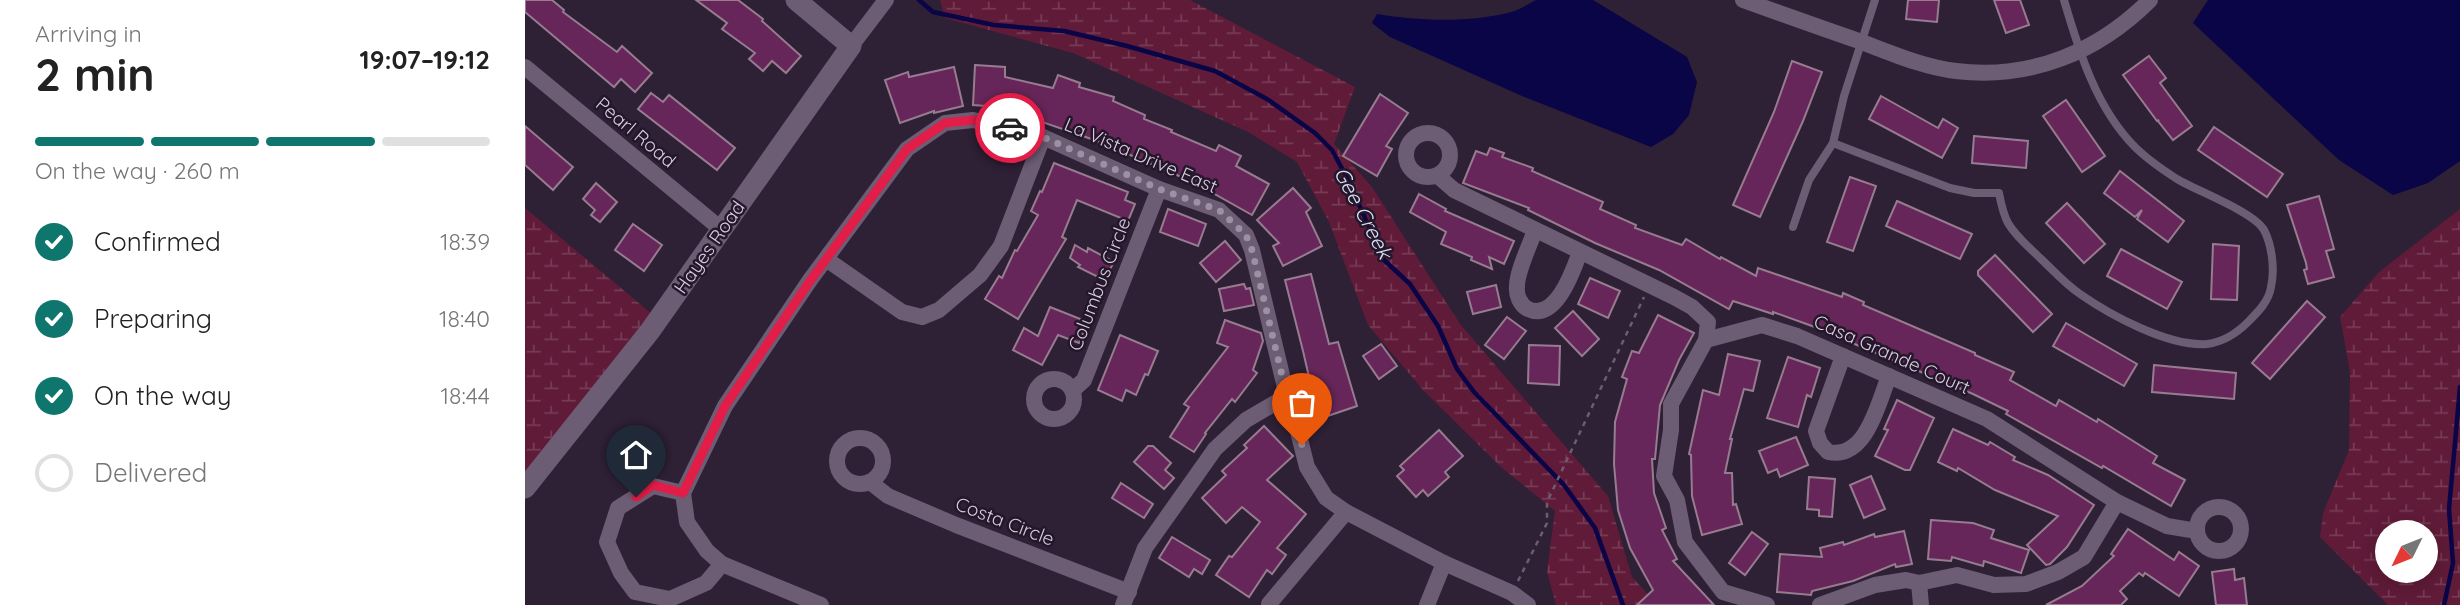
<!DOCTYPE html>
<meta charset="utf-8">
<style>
:root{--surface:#fff;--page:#f6f6f6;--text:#222;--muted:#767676;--line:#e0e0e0;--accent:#0f766e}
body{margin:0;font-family:Quicksand,sans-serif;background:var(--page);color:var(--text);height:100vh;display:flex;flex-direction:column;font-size:26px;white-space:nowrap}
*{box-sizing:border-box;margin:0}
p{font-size:23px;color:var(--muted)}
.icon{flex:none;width:38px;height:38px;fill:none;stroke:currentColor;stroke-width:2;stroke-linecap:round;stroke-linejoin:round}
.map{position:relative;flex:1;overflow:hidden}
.side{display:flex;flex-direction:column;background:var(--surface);width:525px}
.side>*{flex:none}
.needle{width:46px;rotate:227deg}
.buttons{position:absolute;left:1850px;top:520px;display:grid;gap:14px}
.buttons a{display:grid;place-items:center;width:63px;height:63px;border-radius:50%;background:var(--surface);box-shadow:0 4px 18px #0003;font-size:35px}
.pin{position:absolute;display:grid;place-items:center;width:60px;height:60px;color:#fff;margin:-72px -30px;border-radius:50% 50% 50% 0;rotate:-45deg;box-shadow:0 0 7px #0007}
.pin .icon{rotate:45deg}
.courier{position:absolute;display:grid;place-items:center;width:70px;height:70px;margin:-35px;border:5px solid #e11d48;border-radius:50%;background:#fff;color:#222;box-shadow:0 2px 9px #0007}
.head em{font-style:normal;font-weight:700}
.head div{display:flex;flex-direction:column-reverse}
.head{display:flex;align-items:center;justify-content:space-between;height:119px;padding:0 35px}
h1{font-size:46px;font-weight:700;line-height:52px}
.bar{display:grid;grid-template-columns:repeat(4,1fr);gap:10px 7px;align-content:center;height:84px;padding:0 35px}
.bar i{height:9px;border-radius:5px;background:var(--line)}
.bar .selected{background:var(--accent)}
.bar p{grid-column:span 4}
ol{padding:0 35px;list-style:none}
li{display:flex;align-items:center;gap:21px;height:77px}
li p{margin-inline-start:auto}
li .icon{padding:7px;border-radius:50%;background:var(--accent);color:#fff;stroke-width:4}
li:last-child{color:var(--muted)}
li i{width:38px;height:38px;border:4px solid var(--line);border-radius:50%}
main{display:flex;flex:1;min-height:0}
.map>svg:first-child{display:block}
</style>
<main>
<section class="side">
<div class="head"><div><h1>2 min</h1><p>Arriving in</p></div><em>19:07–19:12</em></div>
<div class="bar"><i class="selected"></i><i class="selected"></i><i class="selected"></i><i></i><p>On the way · 260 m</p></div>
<ol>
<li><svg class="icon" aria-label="check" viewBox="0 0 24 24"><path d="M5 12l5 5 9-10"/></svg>Confirmed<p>18:39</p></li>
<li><svg class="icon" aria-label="check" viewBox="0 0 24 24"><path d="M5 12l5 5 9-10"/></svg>Preparing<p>18:40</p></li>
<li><svg class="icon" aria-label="check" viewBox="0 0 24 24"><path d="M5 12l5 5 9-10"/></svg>On the way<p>18:44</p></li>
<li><i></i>Delivered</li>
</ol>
</section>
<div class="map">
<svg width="1935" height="605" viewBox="0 0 1935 605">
<defs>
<pattern id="wetland-marsh" width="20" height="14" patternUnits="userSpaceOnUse" patternTransform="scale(1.75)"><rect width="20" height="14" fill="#601b39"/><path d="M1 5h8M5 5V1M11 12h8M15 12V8" fill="none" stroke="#763b55"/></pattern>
</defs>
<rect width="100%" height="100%" fill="#2e2035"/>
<g fill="url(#wetland-marsh)" fill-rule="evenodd">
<path d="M415,0H665L830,87L809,144L847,187L935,324L1083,496L1107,577L1133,605H1031L1022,572L1030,511L976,467L899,391L843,325L804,222L772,162L723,132L548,53L420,18Z"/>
<path d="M0,208L127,314L0,476Z"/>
<path d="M1935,209V605H1863L1795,537L1798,513L1824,450L1825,372L1815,317L1854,272ZM1862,532H1900V570H1862Z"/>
</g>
<g fill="#090547">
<path d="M1011,0H1068L1162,57L1172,82L1164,115L1148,134L1126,147L997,96L865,37L847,23L852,14C892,21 946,23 986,12C994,10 1003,4 1011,0Z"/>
<path d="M1683,0H1935V161L1903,183L1868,195L1814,160L1668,23Z"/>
</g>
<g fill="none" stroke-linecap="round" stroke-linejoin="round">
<g stroke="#090547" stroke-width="4.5">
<path d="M394,0L408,12L469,25L539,31L602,46L690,71L742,99L790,133L807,150L821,176L859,260L885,284L913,326L932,369L949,392L1039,485L1070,528L1098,605"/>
<path d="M1919,605L1928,563L1924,509L1935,387"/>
</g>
</g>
<g fill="#662659" stroke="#977c90" stroke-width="2">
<path d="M0,0H27L39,10L38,12L92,52L97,46L127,73L110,92L96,79L89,87L0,12Z"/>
<path d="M171,0H213L238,19L237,21L276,56L261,73L247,61L238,71L224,59L230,53L197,29L202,23Z"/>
<path d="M1383,0H1414L1412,22L1381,19Z"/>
<path d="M1469,0H1495L1504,25L1481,33Z"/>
<path d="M1624,56L1641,78L1635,83L1667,126L1648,140L1633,121L1634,120L1632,121L1598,75Z"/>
<path d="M1267,61L1297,72L1278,121L1235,217L1208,205L1249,112Z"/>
<path d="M450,65L480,67V77L528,88L533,75L555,83L554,87L589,97L588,101L620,115L619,119L647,130L646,132L691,151L694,145L716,156L711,166L744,184L727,215L668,182L575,142L517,122L518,119L487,111L488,108L448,105Z"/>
<path d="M429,67L438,106L409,113V111L375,123L360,80L383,72L384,77Z"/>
<path d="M126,93L138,102L144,95L210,148L192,170L113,109Z"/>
<path d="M855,94L883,113L861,146L867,149L852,176L818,156Z"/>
<path d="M1356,96L1413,128L1418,119L1433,128L1417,158L1344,119Z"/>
<path d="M1541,100L1580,156L1557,172L1518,116Z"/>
<path d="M0,126L48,167L28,190L0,165Z"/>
<path d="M1689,127L1758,174L1742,197L1673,150Z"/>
<path d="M1449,136L1503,141L1501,168L1447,163Z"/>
<path d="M965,148L979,153L977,157L1008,168L1007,171L1078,202L1075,209L1111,225L1110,228L1157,245L1161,239L1195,259L1196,257L1231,276L1233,268L1317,297L1318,293L1339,302L1338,305L1450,353V355L1489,372L1485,380L1531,406L1534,400L1572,422L1573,419L1632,456L1628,463L1660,480L1646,506L1578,466L1577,468L1481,414L1483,411L1448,394L1287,326L1248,312V314L1208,301L1204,309L1134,270L1070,243L1003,210L1004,208L938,183L951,151L962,155Z"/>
<path d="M529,163L603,192L600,200L610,204L603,221L552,200L537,237L541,239L493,319L460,299L474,276L477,278L490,250L492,251L513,215L506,211L515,191L517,192Z"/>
<path d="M1595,171L1659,221L1643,242L1612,219L1617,210L1610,217L1579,193Z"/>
<path d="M1325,177L1351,186L1328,251L1302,242Z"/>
<path d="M71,183L92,202L75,222L66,215L70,210L58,199Z"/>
<path d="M768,188L786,208L781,212L797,246L758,266L748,246L754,243L732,220Z"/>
<path d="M894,194L921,209L920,211L989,241L979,264L964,257L967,269L946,260L947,257L916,244L921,232L885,212Z"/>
<path d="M1794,196L1809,249L1801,251L1809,277L1783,284L1779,270L1782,269L1781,263L1762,205Z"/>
<path d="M1372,201L1447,234L1435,259L1361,226Z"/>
<path d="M1542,203L1580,244L1559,263L1521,223Z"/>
<path d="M643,209L681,224L673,246L635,232Z"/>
<path d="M108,224L137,245L119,271L90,250Z"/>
<path d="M700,241L716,260L691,282L675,263Z"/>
<path d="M1688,244L1714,246L1712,300L1686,299Z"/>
<path d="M550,245L562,252L563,248L589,262L579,280L553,267L555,265L545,258Z"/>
<path d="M1596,249L1657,282L1642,309L1582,276Z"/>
<path d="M1470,255L1527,314L1508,332L1453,275V271Z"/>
<path d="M786,274L804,344L813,342L832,406L794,419L784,391L787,390L778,351L760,280Z"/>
<path d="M1065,278L1095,291L1083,318L1053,304Z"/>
<path d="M719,284L721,289L725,288L729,305L699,311L694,289Z"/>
<path d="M971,285L976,307L948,314L942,292Z"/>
<path d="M1782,301L1800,317L1745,379L1727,363Z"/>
<path d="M525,307L563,322L554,343L533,335L517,365L488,350L499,328L513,336Z"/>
<path d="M1048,311L1074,339L1057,356L1030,328Z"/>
<path d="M1133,315L1169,333L1154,360L1135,405L1130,459H1127L1129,493L1141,528L1137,530L1152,559L1148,561L1189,605H1112L1128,590L1105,548L1093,510L1089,464L1090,422L1102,379L1097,377L1107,351L1114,353Z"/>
<path d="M982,317L1001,331L979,359L960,345Z"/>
<path d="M700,320L736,333L738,341L728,370L732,373L710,402L707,399L680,433L681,434L669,452L645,437L664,407L659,404L703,347L692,343Z"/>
<path d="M1541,323L1612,364L1599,386L1528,346Z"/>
<path d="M595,335L633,351L623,375L620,374L611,395L601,390L597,401L573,390Z"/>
<path d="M856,344L872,366L854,379L838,356Z"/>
<path d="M1004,345L1035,346L1034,385L1003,383Z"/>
<path d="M1203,354L1235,361L1228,391L1219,389L1205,439H1207L1200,473H1207L1208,505L1211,504L1217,524L1177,535L1167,496L1166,455L1164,454L1178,390L1194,395Z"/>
<path d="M1263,357L1295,368L1286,397L1282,395L1273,427L1242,418Z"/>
<path d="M1629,365L1711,373L1709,399L1627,392Z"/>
<path d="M1372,400L1409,418L1385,470H1380L1350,456L1363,430L1359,429Z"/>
<path d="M739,426L768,456L742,480L781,514L752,548L761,555L747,574L742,570L724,597L691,575L704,556L707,557L735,522L717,507L701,523L677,498L701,475L697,471L722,448L719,445Z"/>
<path d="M1428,429L1463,445L1465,442L1490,457L1488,460L1523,475L1569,505L1542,547L1525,564L1521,565L1502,545L1533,516L1470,490L1433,468L1432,471L1413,462Z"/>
<path d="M914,430L938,456L920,472L924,477L903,496L898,490L891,497L872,476L879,470L875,466Z"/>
<path d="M1271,437L1283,465L1255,477L1252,469L1243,473L1234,451Z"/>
<path d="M623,446H628L646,463L640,470L649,478L639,489L609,462Z"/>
<path d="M1346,476L1360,509L1339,518L1325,485Z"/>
<path d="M1284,477L1310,479L1307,517L1294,516V510L1282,509Z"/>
<path d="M596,483L628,504L619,518L587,498Z"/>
<path d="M1406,520L1448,523L1469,530L1466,538L1504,550L1496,573L1459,561L1458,566L1427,557L1426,561L1403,559Z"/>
<path d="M1603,529L1649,560L1654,552L1674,566L1654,596L1620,573L1618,576L1614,573L1595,591L1602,599L1596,605H1521L1557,586L1589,556L1586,554Z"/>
<path d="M1379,531L1387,564L1371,567L1370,564L1328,581L1287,591L1286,595L1252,592L1255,554L1297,557L1295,548L1318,542L1319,545L1349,534L1350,537Z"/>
<path d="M1227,532L1243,544L1220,575L1204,563Z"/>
<path d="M647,537L685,560L677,574L669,569L664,577L634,558Z"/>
<path d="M1709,569L1710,580L1719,578L1722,605H1691L1687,572Z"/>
</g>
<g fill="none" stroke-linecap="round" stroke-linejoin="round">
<path stroke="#6a5e70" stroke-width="2.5" stroke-dasharray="5 5" stroke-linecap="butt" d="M993,581L1022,523V502L1119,297"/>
<g stroke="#6c5c74" stroke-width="8">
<path d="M1308,143L1425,188L1449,193H1474C1476,203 1478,214 1483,223C1491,237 1504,247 1515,258C1528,270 1540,284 1555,294C1585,315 1644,347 1682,344C1698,342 1712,333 1723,322C1733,312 1744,301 1746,287C1750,270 1747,245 1739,230C1729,212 1672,191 1652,179C1638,170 1622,159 1610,147C1571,108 1554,51 1539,0"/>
<path d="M1268,227L1284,180L1308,143L1319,96L1350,0"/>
</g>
<g stroke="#6c5c74" stroke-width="16">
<path d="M1218,0C1257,14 1296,28 1334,41C1366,53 1398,67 1431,71C1506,80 1573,52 1625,0"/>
<path d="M326,46L361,0"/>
<path d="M0,67L196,229"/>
<circle cx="903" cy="155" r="22"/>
<path d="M913,176L929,190L1149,297L1167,307L1183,322L1181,340L1146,404V430L1139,476L1152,500L1160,542L1198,592L1242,605"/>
<path d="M1010,230C1005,245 992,271 992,286C991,295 995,305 1003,309C1031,322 1048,271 1055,252"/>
<path d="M301,259L377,312L397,317L414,310L455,275L476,246L518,137"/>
<path d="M1181,340L1237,325L1272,336L1462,419L1592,502L1642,526L1672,531"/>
<path d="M1318,356L1291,431L1295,443L1303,452C1341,460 1353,404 1364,376"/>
<circle cx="529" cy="399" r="20"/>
<path d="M548,390L559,380L634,189"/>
<circle cx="335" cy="461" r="23"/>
<path d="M345,482L363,496L431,525L604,592"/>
<path d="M158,493L128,486L93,508L82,542L96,573L110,592L145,599L181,583L197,564"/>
<circle cx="1694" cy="529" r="22"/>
<path d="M1394,583L1396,605"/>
<path d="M744,604L821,512"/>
<path d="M296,605L197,564L182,551L162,522L158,493L200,406L285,280L382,149L420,123L448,120L518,137L634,189L694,210L721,235L727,250L762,396L765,400L782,467L801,498L821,512L919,563L987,593L1003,605"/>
<path d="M598,605L620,548L690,449L721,420L762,396"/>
<path d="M902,605L919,563"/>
<path d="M1295,605L1350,585L1381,580L1394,583L1432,575L1469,585L1501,584L1533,572L1559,557L1592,502"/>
</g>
<path stroke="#6c5c74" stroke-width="21" d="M0,488L125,331L326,46L271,0"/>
</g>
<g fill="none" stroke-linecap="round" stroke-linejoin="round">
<path stroke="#9c91a2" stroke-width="7" stroke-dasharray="0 12.6" d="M485,128L518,137L634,189L694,210L721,235L727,250L762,396L765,400L777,445"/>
<path stroke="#e11d48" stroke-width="9" d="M111,497L128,485L158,493L200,406L285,281L382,149L420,123L448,120L485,128"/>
</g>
<g text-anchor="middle" stroke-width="5" stroke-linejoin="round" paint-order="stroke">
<g font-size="19" fill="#d7cedc" stroke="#24162b">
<text transform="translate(111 132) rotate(40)" y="7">Pearl Road</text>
<text transform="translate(616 155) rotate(23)" y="7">La Vista Drive East</text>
<text transform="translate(184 247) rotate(-55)" y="7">Hayes Road</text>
<text transform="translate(574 284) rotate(-69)" y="7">Columbus Circle</text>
<text transform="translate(1367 354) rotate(24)" y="7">Casa Grande Court</text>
<text transform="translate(480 521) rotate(21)" y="7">Costa Circle</text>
</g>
<g font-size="21" font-style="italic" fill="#d5dcf0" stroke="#24162b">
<text transform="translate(838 213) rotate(62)" y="7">Gee Creek</text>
</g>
</g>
</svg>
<div class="buttons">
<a><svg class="needle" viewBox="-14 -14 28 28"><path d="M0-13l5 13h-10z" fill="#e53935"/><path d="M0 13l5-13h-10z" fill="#767676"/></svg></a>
</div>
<div class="pin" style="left:777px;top:445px;background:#ea580c"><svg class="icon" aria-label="bag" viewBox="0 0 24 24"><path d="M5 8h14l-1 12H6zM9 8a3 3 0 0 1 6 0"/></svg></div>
<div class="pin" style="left:111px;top:497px;background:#1f2937"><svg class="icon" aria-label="home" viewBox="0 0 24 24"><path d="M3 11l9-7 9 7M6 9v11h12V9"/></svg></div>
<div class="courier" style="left:485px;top:128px"><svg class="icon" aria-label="car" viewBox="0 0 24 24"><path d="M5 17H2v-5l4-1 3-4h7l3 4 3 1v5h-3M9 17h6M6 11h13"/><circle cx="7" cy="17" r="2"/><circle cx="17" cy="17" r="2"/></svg></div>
</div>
</main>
